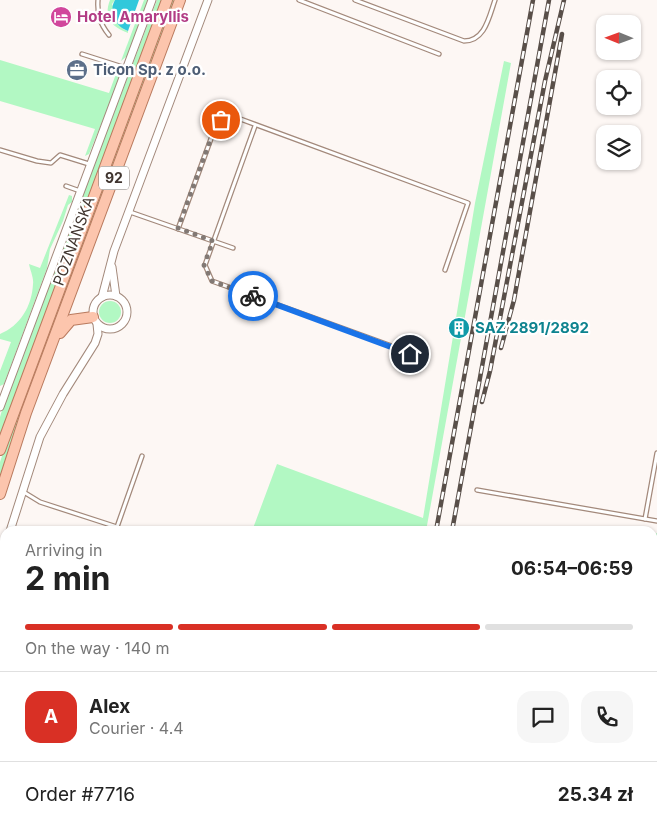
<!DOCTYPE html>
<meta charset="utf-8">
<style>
:root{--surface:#fff;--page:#f6f6f6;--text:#222;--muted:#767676;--line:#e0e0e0;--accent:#d93025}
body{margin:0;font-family:Inter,sans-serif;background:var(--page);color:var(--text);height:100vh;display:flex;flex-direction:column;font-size:19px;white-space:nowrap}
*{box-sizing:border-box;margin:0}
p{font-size:16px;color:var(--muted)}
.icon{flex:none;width:28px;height:28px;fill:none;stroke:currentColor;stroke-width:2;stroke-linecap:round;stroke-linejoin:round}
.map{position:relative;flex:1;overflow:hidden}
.details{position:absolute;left:0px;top:526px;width:658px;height:311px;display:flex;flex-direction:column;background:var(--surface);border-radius:15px 15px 0 0;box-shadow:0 1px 4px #0004}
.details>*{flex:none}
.needle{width:32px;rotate:271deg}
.fabs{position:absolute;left:596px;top:15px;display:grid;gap:10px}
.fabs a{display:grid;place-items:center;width:45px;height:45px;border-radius:10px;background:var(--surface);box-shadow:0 1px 4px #0004;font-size:25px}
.pin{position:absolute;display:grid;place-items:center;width:42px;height:42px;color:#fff;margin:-21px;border:2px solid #fff;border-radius:50%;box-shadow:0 1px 5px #0007}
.courier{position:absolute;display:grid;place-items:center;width:50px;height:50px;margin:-25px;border:4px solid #1a73e8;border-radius:50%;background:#fff;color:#222;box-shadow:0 1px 6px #0007}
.overview em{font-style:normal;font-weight:700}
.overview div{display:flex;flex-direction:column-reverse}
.overview{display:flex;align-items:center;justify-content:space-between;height:85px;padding:0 25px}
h1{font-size:32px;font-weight:700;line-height:38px}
.bar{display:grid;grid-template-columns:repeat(4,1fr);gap:8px 5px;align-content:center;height:60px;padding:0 25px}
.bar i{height:6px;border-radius:4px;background:var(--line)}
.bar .on{background:var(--accent)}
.bar p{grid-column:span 4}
.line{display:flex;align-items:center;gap:12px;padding:0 25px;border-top:1px solid var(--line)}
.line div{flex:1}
.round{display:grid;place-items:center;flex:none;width:52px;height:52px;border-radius:15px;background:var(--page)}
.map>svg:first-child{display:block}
</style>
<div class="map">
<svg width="657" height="837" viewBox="0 0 657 837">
<rect width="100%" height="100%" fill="#fdf7f4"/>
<g fill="#b2f8c3">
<path d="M110,0H115L112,4L123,29L128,31V33C112,27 103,18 110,0Z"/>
<path d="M144,0H149L127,56L121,61Z"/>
<path d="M157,0H162L0,438V417L6,397Z"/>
<path d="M171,0H177L0,480V462L15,418Z"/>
<path d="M0,60L109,93L117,71L120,78L89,154L85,156L95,129L0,101Z"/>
<path d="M504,61L511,63L426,531H252L277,464L423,518L475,203Z"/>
<path d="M69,195L72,196V202L68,205L63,221L50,249L47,268L4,384L0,386V371L11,342L0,339V334C20,326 32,306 33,284C34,278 30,270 29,264L40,268Z"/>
<circle cx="110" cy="312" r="11"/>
<path d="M657,533V623H653L652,536Z"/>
<path d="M415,832H549V837H414Z"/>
</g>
<path fill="#31c8db" d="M115,0H139L128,31C116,27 108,12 115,0Z"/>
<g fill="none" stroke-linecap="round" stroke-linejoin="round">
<g stroke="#a3897b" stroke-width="5.5">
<g id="service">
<path d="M98,0C97,14 100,24 109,35"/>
<path d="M299,0L439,54"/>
<path d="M355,0L464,41C485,41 489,17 495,0"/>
<path d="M82,54L126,68"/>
<path d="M255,126L205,265L212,281L411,353"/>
<path d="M0,150L37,161L51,163L60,155L89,164"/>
<path d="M66,186L80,191"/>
<path d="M130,212L233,248"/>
<path d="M178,229L216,125L228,117H235L468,203L445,270"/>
<path d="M477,490L657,521"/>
<path d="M22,491L40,502L117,527L142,456"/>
<path d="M645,519L657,453"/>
<path d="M0,835H13"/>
<path d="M344,837L345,832"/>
</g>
</g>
<g stroke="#a3897b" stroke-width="9">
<g id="minor">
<path d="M112,267L116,296"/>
<circle cx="110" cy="312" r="17"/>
<path d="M102,297L114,251L208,0"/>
<path d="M0,407L152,0"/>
<path d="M10,531L40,437L63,394L95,343L98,334L97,324"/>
<path d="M0,595L5,557"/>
</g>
</g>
<g stroke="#b97a5e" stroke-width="12">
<g id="primary">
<path d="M60,333L71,320L93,317"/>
<path d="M0,450L167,0"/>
<path d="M0,494L26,413L180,0"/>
</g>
</g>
<use href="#service" stroke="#fff" stroke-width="3"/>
<use href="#minor" stroke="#fff" stroke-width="7"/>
<use href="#primary" stroke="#fcc5ad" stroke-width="10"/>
<g stroke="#594f49" stroke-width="4.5">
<g id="rail">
<path d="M501,348L514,300L562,34"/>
<path d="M482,402L490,371L545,81L564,0"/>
<path d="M436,531L533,0"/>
<path d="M452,531L549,0"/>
<path d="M380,837L381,832"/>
<path d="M396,837L397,832"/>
<path d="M409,837L410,832"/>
</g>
</g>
<use href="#rail" stroke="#fff" stroke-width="2.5" stroke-dasharray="8" stroke-linecap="butt"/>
</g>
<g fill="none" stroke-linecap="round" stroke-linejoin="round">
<path stroke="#827974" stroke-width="5" stroke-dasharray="0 9" d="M221,120L216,125L178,228L213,241L204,265L212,281L253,296"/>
<path stroke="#1a73e8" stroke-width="6" d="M253,296L410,354"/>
</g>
<defs>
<g id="hotel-disc" transform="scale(1.125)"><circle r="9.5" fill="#d1479c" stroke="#fff"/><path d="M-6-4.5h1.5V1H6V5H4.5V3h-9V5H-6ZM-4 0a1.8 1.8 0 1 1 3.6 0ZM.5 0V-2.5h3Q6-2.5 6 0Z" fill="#fff"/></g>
<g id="office-disc" transform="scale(1.125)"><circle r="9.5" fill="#5c6f8a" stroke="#fff"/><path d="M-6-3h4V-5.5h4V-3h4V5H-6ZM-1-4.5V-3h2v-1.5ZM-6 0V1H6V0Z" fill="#fff"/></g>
<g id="building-disc" transform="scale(1.125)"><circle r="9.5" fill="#0f9aa8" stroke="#fff"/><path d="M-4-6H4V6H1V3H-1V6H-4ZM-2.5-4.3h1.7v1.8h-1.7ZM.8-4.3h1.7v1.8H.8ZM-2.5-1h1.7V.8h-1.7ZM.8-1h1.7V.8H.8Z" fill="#fff"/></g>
</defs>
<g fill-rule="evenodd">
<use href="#hotel-disc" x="61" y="17"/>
<use href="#office-disc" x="77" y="70"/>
<use href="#building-disc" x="459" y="328"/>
</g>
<g text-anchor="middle" stroke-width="4.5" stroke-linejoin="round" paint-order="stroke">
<rect fill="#fff" stroke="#79726d" stroke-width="1" x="99" y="166.5" width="30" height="23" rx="4"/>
<g font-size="14" font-weight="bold" fill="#40352f">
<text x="114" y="183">92</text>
</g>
<g font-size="15" font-weight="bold" fill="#b23c85" stroke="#fff" text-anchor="start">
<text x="77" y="22">Hotel Amaryllis</text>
</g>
<g font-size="15" font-weight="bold" fill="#4e5e75" stroke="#fff" text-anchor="start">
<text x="93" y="75">Ticon Sp. z o.o.</text>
</g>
<g font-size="15" fill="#40352f" stroke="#fff">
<text transform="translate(74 241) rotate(-70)" y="5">POZNAŃSKA</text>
</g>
<g font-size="15" font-weight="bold" fill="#0d838f" stroke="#fff" text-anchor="start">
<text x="475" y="333">SAZ 2891/2892</text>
</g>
</g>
</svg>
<div class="fabs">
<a><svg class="needle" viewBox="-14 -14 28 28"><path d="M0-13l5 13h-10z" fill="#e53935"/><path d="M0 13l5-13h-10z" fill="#767676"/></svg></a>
<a><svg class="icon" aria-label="locate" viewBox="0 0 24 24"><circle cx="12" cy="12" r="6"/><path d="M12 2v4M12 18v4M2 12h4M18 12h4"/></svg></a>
<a><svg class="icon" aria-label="layers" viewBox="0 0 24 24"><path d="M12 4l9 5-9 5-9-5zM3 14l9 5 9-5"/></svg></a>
</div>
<div class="pin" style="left:221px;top:120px;background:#ea580c"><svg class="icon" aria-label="bag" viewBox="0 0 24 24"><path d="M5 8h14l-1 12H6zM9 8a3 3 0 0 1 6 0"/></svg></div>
<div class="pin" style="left:410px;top:354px;background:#1f2937"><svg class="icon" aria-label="home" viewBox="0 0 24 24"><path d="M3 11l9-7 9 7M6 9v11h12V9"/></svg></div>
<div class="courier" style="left:253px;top:296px"><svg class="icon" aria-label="bike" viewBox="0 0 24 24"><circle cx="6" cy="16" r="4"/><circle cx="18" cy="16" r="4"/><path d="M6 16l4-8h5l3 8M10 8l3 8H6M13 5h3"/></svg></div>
<section class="details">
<div class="overview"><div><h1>2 min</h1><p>Arriving in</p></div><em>06:54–06:59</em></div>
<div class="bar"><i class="on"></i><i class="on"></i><i class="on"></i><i></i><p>On the way · 140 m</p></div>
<div class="line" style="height:90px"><b class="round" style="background:var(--accent);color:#fff">A</b><div><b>Alex</b><p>Courier · 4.4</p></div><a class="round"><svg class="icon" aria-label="chat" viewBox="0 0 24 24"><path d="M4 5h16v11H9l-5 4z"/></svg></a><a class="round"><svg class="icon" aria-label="phone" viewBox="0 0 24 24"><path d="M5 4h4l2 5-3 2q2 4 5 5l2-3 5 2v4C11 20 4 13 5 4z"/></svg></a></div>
<div class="line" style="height:65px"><div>Order #7716</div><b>25.34 zł</b></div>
</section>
</div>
